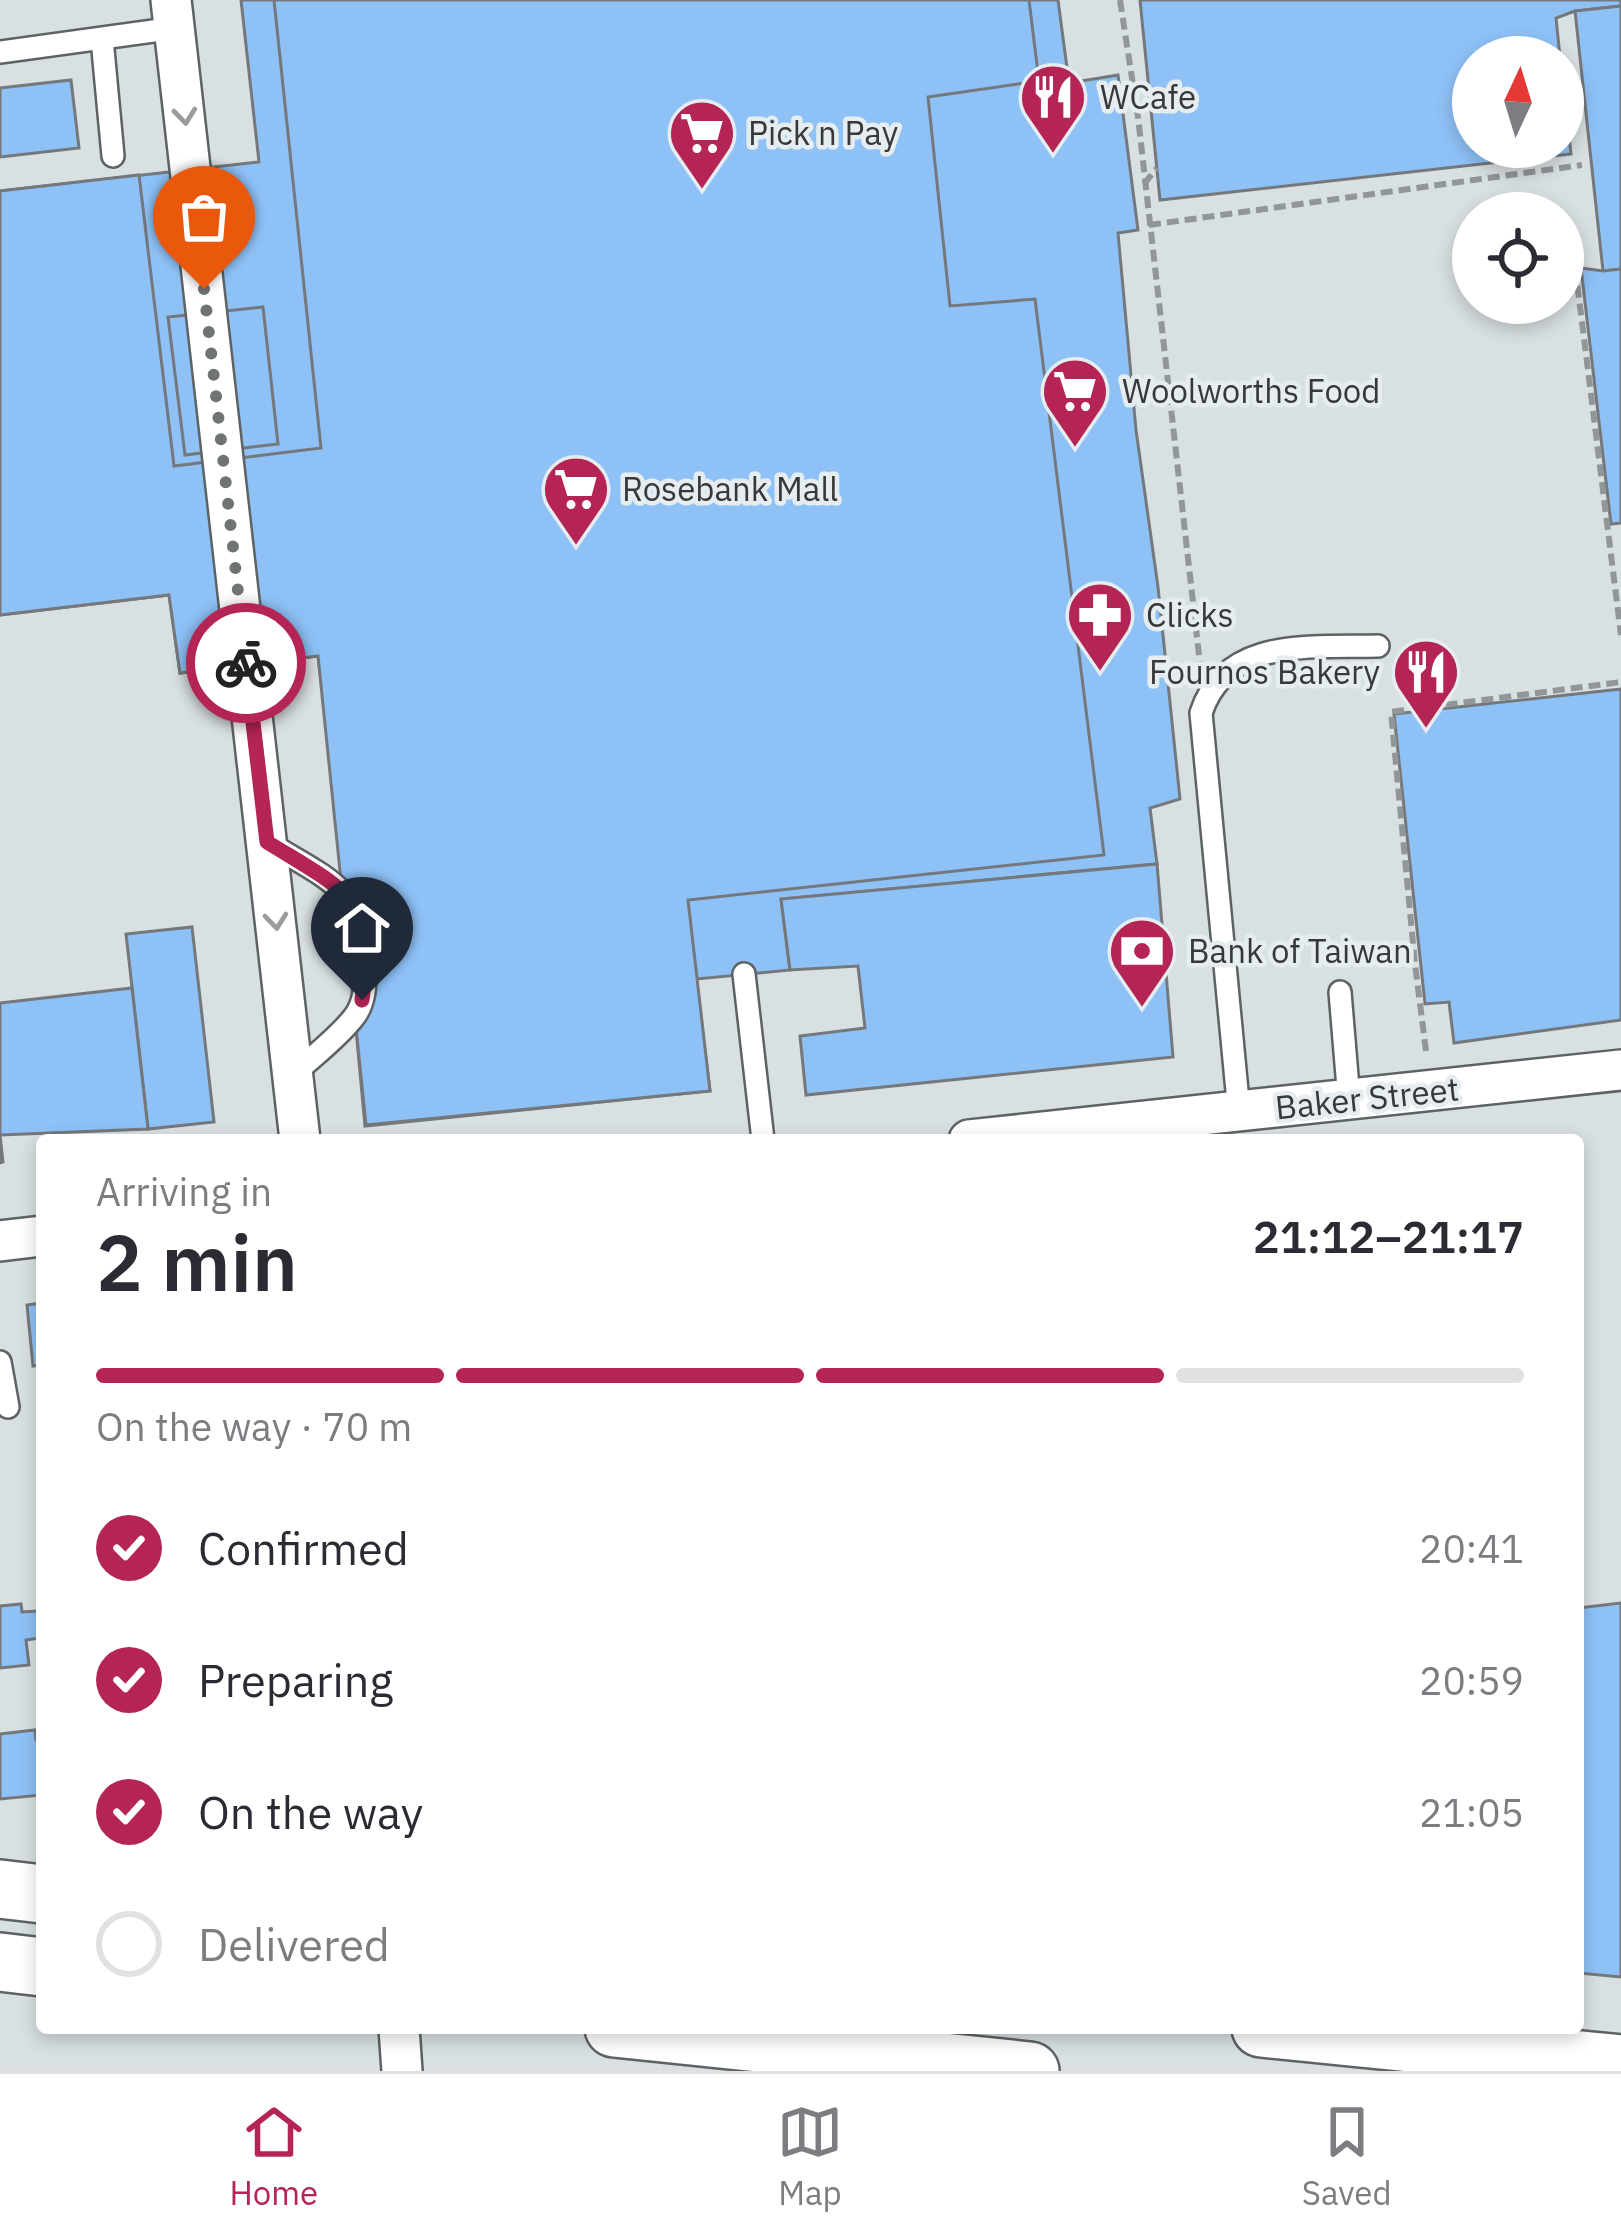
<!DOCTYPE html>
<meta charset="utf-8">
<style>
:root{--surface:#fff;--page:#f7f7f7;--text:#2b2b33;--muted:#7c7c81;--line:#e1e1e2;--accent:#b42556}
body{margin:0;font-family:"IBM Plex Sans",sans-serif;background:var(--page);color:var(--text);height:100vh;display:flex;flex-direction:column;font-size:45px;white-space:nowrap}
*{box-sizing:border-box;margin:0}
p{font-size:39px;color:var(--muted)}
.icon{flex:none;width:66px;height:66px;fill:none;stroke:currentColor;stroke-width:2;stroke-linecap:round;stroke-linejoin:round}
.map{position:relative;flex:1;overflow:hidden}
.side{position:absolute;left:36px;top:1134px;width:1548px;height:900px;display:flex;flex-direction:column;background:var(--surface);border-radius:12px;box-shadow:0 6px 18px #0003}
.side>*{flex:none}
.needle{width:78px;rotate:4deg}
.fabs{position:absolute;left:1452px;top:36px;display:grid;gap:24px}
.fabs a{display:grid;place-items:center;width:132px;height:132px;border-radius:50%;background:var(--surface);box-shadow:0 6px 18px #0003;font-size:60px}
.pin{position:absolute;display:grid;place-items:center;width:102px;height:102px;color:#fff;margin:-123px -51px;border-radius:50% 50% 50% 0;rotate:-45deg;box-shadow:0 0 12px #0007}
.pin .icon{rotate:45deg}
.courier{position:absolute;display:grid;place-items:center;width:120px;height:120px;margin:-60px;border:9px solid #b42556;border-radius:50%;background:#fff;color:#222;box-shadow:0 3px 15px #0007}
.overview em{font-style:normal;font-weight:600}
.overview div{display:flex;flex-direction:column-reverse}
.overview{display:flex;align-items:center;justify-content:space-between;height:204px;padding:0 60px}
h1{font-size:78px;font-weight:600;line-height:90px}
.bar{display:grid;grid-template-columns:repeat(4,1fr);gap:18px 12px;align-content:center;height:144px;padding:0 60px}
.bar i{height:15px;border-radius:9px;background:var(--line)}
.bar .selected{background:var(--accent)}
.bar p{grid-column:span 4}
ol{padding:0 60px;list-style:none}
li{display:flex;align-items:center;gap:36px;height:132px}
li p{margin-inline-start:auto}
li .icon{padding:12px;border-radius:50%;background:var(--accent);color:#fff;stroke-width:4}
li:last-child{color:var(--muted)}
li i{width:66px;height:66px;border:6px solid var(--line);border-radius:50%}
.tabs{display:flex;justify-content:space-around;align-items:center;height:168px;border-top:3px solid var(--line);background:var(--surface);font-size:33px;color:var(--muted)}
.tabs a{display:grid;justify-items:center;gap:6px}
.tabs .selected{color:var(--accent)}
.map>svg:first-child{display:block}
</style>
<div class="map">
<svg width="1621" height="2071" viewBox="0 0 1621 2071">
<rect width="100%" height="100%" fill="#d9e0e2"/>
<g fill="#8ec2f7" stroke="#74787c" stroke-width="3">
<path d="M241,0H1058L1069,83L1118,75L1138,230L1118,233L1136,430L1158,587L1180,799L1150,808L1157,864L781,899L790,970L696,979L710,1091L365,1126L331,760L318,656L180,673L169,595L0,615V191L259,162Z"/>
<path d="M274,0H1029L1039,81L928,97L950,306L1035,299L1104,855L688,900L710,1091L366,1125L318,656L180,673L169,595L0,615V191L139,175L174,466L321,448Z"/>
<path d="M1140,0H1621V6L1575,11L1556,18L1560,57H1473V147H1563V81L1571,154L1160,200Z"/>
<path d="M1621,6V269L1603,271L1575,11Z"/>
<path d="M71,80L79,148L0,157V88Z"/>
<path d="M1581,268L1603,271L1621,269V523L1611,524Z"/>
<path d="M263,307L278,444L185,455L168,317Z"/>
<path d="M1621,689V1020L1454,1043L1449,1002L1425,1004L1394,714Z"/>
<path d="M1157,864L1173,1057L806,1095L800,1036L865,1028L858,966L790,970L781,899Z"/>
<path d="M192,927L214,1122L148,1129L126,934Z"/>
<path d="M132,988L148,1129L0,1135L3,1162L0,1163V1003Z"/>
<path d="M42,1303V1365L33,1366L27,1305Z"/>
<path d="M1621,1603V1977L1578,1973V1608Z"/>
<path d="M21,1604L22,1612L37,1611L40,1638L26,1640L29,1665L0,1668V1606Z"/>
<path d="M35,1730L36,1740H42V1769H40L42,1795L0,1799V1734Z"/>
</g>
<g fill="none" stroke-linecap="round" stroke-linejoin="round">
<g stroke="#5d6365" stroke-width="26">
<g id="service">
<path d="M102,39L113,156"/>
<path d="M0,52L175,28"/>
<path d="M267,842C321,876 368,889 366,963C365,981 366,1002 354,1017C338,1038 313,1056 293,1075"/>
<path d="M744,974L763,1140"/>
<path d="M1340,992L1349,1100"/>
<path d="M1239,1112L1201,713C1226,636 1312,648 1378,646"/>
<path d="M0,1362L8,1407"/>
</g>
</g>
<g stroke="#5d6365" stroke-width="44">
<g id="minor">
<path d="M171,0L300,1140"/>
<path d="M969,1140L1621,1070"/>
<path d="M0,1241L42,1236"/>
<path d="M399,2028L402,2071"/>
</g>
</g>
<g stroke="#5d6365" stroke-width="62">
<g id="secondary">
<path d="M0,1889L42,1894"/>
<path d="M0,1962L42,1967"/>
<path d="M614,2028L1030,2071"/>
<path d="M1261,2028L1621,2064"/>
</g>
</g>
<g stroke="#919698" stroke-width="6" stroke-dasharray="12 6" stroke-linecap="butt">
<path d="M1120,0L1138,117L1200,664"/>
<path d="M1144,184L1157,168"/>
<path d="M1149,225L1582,165"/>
<path d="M1573,250L1621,635"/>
<path d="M1426,1051L1415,964L1391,712L1621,682"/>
</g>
<use href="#service" stroke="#fff" stroke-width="21"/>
<use href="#minor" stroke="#fff" stroke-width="39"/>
<use href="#secondary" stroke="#fff" stroke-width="57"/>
</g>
<defs><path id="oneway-chevron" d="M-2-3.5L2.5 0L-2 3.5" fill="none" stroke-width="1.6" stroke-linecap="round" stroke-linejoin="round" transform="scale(3)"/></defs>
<g stroke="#9a9c9c">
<use href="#oneway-chevron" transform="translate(185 116) rotate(84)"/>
<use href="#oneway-chevron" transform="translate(276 921) rotate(84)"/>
</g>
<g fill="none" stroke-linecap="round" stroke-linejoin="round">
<path stroke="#6f7374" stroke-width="12" stroke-dasharray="0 21.6" d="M204,289L246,663"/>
<path stroke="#b42556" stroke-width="15" d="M246,663L267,842C346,891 377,897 362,1000"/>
</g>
<defs>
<g id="restaurant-pin" transform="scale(3.45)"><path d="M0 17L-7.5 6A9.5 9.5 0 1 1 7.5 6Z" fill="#b42556" stroke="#e6edf0"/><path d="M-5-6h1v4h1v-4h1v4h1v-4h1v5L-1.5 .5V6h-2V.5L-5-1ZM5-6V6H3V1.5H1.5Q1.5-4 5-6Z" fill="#fff"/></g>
<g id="supermarket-pin" transform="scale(3.45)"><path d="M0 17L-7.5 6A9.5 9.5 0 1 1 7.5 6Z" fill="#b42556" stroke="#e6edf0"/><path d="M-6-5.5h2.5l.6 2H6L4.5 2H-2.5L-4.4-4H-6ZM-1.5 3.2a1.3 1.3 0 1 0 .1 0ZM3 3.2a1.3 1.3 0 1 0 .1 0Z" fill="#fff"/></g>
<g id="pharmacy-pin" transform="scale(3.45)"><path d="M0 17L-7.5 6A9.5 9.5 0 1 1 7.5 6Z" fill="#b42556" stroke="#e6edf0"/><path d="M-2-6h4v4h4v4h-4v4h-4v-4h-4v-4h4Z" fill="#fff"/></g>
<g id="bank-pin" transform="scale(3.45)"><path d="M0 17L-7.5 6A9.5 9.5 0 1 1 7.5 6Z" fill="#b42556" stroke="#e6edf0"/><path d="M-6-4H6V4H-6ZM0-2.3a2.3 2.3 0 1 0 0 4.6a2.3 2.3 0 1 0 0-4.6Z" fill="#fff"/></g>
</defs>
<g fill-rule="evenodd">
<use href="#restaurant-pin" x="1053" y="97"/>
<use href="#supermarket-pin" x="702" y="133"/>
<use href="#supermarket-pin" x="1075" y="391"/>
<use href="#supermarket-pin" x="576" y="489"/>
<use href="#pharmacy-pin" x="1100" y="615"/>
<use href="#restaurant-pin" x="1426" y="672"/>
<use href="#bank-pin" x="1142" y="951"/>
</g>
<g text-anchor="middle" stroke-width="9" stroke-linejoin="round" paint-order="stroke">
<g font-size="33" fill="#363839" stroke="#e6edf0" text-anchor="start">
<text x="1100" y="109">WCafe</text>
<text x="748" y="145">Pick n Pay</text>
<text x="1122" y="403">Woolworths Food</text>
<text x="622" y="501">Rosebank Mall</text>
<text x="1146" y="627">Clicks</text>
<text x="1380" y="684" text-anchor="end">Fournos Bakery</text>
<text x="1188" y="963">Bank of Taiwan</text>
</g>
<g font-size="33" fill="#363839" stroke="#e6edf0">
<text transform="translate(1367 1098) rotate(-6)" y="12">Baker Street</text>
</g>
</g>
</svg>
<div class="fabs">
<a><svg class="needle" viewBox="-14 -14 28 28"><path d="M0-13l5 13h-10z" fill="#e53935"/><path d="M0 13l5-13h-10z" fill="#7c7c81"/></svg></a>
<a><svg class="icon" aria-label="locate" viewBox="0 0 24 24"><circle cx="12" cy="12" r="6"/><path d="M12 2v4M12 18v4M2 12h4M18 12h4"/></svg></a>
</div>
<div class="pin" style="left:204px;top:289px;background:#ea580c"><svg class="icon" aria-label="bag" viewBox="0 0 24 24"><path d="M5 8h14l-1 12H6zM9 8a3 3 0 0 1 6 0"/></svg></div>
<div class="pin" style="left:362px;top:1000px;background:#1f2937"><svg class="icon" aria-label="home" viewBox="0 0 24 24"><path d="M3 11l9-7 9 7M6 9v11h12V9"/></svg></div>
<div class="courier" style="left:246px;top:663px"><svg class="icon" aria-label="bike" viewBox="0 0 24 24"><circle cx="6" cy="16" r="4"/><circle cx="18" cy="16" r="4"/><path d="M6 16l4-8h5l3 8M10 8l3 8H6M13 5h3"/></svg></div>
<section class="side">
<div class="overview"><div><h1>2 min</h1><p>Arriving in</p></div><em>21:12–21:17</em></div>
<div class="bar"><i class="selected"></i><i class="selected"></i><i class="selected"></i><i></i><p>On the way · 70 m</p></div>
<ol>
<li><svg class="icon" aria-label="check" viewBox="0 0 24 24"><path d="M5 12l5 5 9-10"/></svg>Confirmed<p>20:41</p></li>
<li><svg class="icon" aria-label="check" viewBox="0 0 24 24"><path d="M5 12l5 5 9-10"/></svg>Preparing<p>20:59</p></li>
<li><svg class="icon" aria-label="check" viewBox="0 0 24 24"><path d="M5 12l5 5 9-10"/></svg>On the way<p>21:05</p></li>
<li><i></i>Delivered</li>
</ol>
</section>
</div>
<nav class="tabs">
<a class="selected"><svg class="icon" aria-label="home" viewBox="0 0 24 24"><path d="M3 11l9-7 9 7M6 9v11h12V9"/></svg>Home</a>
<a><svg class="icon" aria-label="map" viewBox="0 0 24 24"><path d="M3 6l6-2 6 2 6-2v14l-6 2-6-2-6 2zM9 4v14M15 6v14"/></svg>Map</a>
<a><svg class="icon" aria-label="saved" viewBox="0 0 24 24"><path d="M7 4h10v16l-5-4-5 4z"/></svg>Saved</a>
</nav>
